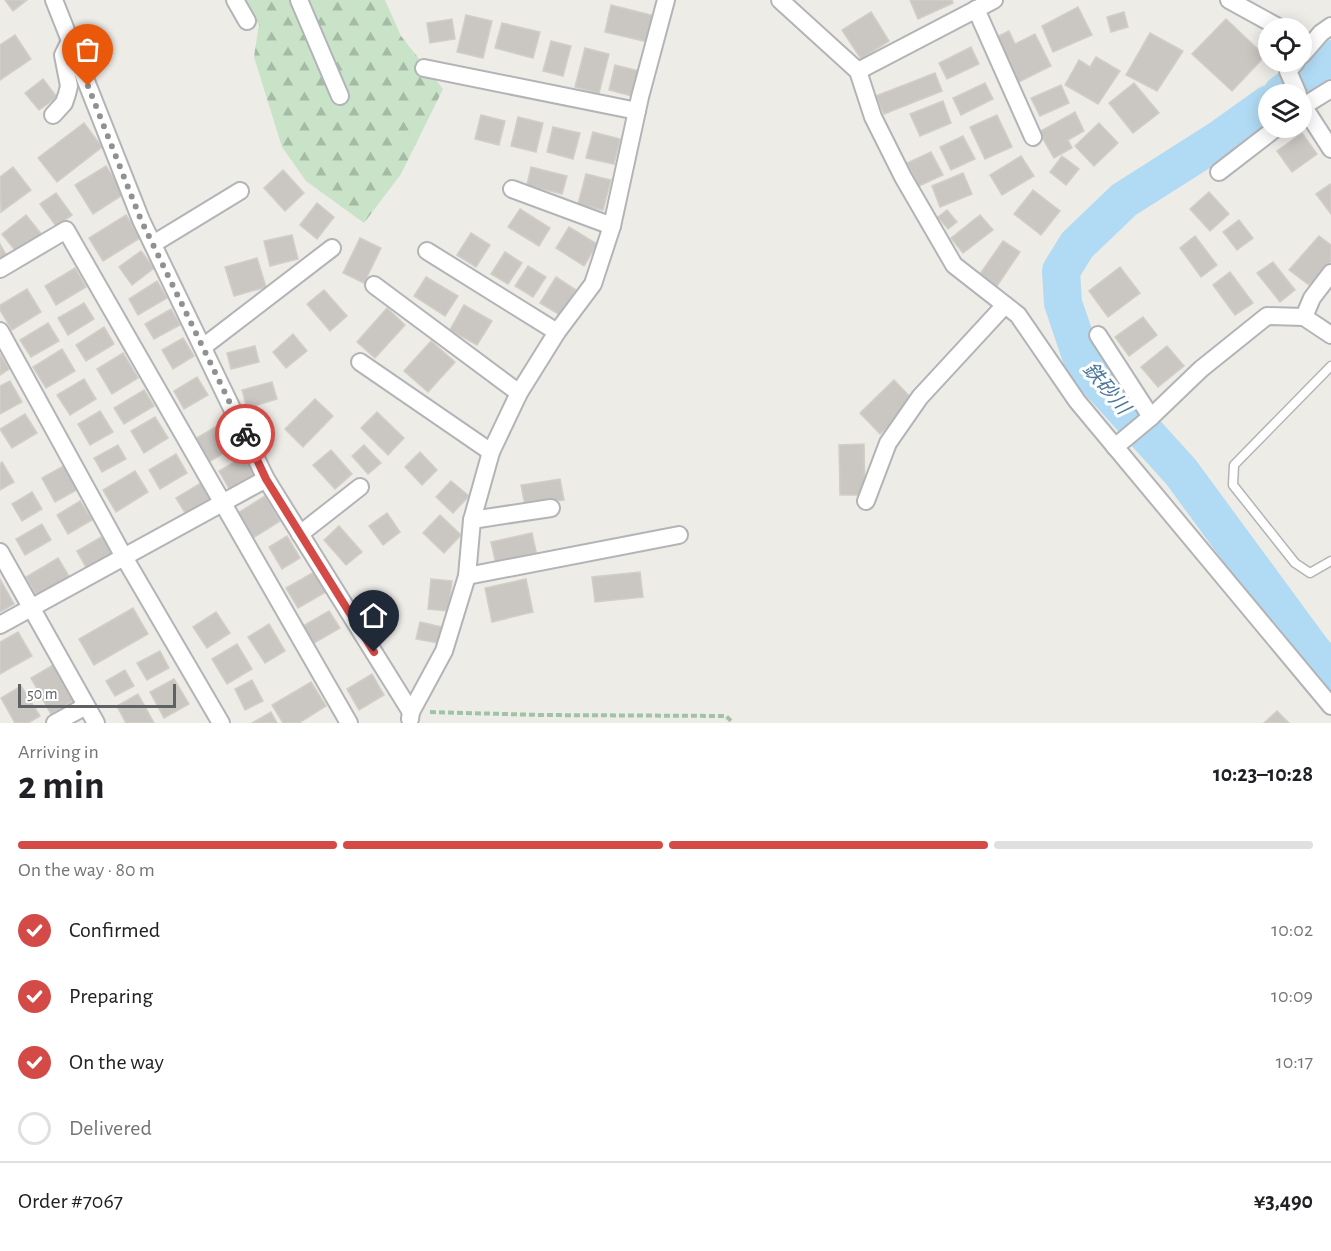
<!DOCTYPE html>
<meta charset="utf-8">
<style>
:root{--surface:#fff;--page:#f6f6f6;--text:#202124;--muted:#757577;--line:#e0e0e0;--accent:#d44a47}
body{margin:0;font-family:"Alegreya Sans","Noto Sans JP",sans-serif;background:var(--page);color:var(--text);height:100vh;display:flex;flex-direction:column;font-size:22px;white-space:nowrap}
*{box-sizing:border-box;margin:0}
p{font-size:20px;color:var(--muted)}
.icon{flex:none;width:33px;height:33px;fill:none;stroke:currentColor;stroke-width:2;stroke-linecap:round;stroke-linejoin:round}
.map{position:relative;height:723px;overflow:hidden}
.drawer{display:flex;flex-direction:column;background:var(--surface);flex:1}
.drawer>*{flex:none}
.fabs{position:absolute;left:1258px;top:18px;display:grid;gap:12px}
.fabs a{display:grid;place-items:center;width:54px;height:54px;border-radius:50%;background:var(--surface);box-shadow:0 3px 15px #0003;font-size:30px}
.scale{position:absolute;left:18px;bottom:15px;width:158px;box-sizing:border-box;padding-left:6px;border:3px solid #5e6265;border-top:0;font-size:16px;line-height:21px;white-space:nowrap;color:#5e6265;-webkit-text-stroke:4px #fff;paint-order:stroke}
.pin{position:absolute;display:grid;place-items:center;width:51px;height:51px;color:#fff;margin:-62px -26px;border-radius:50% 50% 50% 0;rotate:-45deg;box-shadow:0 0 6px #0007}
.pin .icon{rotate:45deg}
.courier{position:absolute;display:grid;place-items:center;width:60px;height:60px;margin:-30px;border:4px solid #d44a47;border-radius:50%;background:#fff;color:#222;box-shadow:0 2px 8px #0007}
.head em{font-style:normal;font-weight:700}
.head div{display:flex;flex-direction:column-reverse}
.head{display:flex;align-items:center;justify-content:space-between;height:102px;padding:0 18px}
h1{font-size:39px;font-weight:700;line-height:45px}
.bar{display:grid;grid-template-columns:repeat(4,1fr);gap:9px 6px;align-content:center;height:72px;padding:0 18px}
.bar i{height:8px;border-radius:4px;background:var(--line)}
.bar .current{background:var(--accent)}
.bar p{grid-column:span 4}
.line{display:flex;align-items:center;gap:15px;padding:0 18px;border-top:2px solid var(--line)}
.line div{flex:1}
ol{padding:0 18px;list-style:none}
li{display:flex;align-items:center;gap:18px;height:66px}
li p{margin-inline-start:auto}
li .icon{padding:6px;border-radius:50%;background:var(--accent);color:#fff;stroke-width:4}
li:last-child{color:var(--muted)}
li i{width:33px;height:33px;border:3px solid var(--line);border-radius:50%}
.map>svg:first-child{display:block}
</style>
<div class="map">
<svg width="1331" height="723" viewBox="0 0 1331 723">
<defs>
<pattern id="forest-firs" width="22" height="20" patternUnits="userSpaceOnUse" patternTransform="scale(1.5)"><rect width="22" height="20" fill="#c8e3c7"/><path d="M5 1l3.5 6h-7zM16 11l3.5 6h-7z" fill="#a6bba5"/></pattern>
</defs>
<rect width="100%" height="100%" fill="#eeece7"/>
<path fill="url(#forest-firs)" d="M244,0H385L401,36L443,89L401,174L364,223L306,181L282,147L254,57L259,24Z"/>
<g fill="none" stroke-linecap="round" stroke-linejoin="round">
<g stroke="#b1dbf4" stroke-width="38">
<path d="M1282,94L1331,59"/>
<path d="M1269,104L1220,139L1124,200L1077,245L1061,271L1063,303L1084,365L1181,472L1311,649L1331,673"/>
</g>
</g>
<g fill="#cac7c3" stroke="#d2cec6" stroke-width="1.5">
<path d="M5,0H27L13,11Z"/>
<path d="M910,0H952L953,3L918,19Z"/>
<path d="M611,5L655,16L648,42L605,32Z"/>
<path d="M1078,7L1092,35L1053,52L1042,26Z"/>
<path d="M871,12L889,41L861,59L842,30Z"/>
<path d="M1124,12L1128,27L1111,32L1107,17Z"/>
<path d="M466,15L492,21L483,58L457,52Z"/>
<path d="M452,19L455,39L430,43L427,23Z"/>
<path d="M1226,19L1265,56L1232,91L1192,54Z"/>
<path d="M502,23L540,32L533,58L495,48Z"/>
<path d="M1009,31L1015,44L1035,34L1051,66L1015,84L992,39Z"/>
<path d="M1150,33L1183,51L1157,91L1126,75Z"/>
<path d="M15,35L31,59L0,80V45Z"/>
<path d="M551,41L571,46L563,76L543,71Z"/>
<path d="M971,47L979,64L947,79L939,63Z"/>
<path d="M585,48L609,54L599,93L575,87Z"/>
<path d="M1096,57L1120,71L1098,104L1065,85L1079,60L1090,67Z"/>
<path d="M615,65L639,71L632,96L609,90Z"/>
<path d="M935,73L942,91L884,114L876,96Z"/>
<path d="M43,79L57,97L39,110L25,93Z"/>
<path d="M985,83L993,99L961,115L953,98Z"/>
<path d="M1134,83L1159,113L1133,133L1109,103Z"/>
<path d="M1061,85L1069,103L1040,116L1031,98Z"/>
<path d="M943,101L951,123L920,136L910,114Z"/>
<path d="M1075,112L1084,131L1068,140L1072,148L1054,158L1039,132Z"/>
<path d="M481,115L505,121L499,145L475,139Z"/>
<path d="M997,115L1012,147L985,159L970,127Z"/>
<path d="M518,117L543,123L536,152L511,146Z"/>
<path d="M84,123L102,147L57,182L38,158Z"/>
<path d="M1099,123L1118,143L1094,166L1075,146Z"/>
<path d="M553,127L580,133L573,159L547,152Z"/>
<path d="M593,132L620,139L614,164L586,158Z"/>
<path d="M1302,133L1317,154L1292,172L1277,151Z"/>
<path d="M963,136L975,159L951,170L940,147Z"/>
<path d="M931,152L943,175L919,186L907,163Z"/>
<path d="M1021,156L1034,176L1002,195L990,175Z"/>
<path d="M1062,156L1079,169L1066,185L1050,172Z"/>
<path d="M106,166L124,194L93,214L75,185Z"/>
<path d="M13,167L31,190L1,212L0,177Z"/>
<path d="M531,167L567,176L562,194L527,185Z"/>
<path d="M283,170L304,193L285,211L264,188Z"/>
<path d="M963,173L972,194L940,207L932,186Z"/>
<path d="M586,174L611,180L603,210L578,204Z"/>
<path d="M1330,184L1331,186V214L1316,194Z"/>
<path d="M1033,190L1060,211L1041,235L1014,214Z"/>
<path d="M1209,192L1229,214L1210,231L1190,209Z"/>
<path d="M56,193L72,215L56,226L40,204Z"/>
<path d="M317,203L334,217L317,239L300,225Z"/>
<path d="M520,209L550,228L539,246L508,227Z"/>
<path d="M947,210L957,222L948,229L938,217Z"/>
<path d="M26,215L42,235L18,254L2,234Z"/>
<path d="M126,215L140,238L103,261L89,238Z"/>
<path d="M980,215L993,230L963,253L951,238Z"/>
<path d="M1239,220L1253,238L1237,250L1223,232Z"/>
<path d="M569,227L597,244L584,266L556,248Z"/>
<path d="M471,233L490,245L476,267L457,255Z"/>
<path d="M292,235L298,259L270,266L264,241Z"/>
<path d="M1195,236L1217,265L1201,277L1180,248Z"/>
<path d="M1319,236L1331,245V261L1309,285L1289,270Z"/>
<path d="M360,238L381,248L364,283L343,273Z"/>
<path d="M1003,241L1020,252L997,286L980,274Z"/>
<path d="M0,244L8,258L0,262Z"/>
<path d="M141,251L154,268L132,285L119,267Z"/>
<path d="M505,252L522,263L508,284L491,274Z"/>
<path d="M257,258L266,287L234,296L225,267Z"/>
<path d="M1273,262L1295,290L1280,302L1257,273Z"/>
<path d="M528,266L546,277L533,297L515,286Z"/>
<path d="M1120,267L1140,293L1108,317L1089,291Z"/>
<path d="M75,268L86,287L56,305L45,286Z"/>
<path d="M1230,272L1253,303L1235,315L1213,285Z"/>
<path d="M426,277L458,296L445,316L414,296Z"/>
<path d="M556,277L576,290L560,315L540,303Z"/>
<path d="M157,281L167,298L138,315L129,299Z"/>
<path d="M27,289L41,312L12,330L0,310V305Z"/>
<path d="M324,290L347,316L330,331L307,304Z"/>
<path d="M84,303L94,319L68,335L58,318Z"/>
<path d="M464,305L492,321L477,345L450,330Z"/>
<path d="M387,308L405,325L375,358L357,342Z"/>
<path d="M171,309L180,325L154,339L145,324Z"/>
<path d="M1143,317L1157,335L1129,356L1115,337Z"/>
<path d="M48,323L59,341L31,357L20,340Z"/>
<path d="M104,327L114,344L86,361L76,345Z"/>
<path d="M293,334L307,351L286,368L273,352Z"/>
<path d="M183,338L194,356L173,369L162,350Z"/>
<path d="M431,341L455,362L428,392L404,371Z"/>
<path d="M255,346L259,362L231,369L227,353Z"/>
<path d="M1167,346L1184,366L1158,387L1141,367Z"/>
<path d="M62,349L75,371L46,388L33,367Z"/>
<path d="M123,353L138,378L112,394L97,369Z"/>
<path d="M0,354L9,369L0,375Z"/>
<path d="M197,377L208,395L184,409L174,391Z"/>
<path d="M84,379L96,399L70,415L57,395Z"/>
<path d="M894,380L914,401L880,434L860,413Z"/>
<path d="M10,381L22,402L0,414V386Z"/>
<path d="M272,382L277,399L247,408L242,390Z"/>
<path d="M144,390L154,406L124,424L114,408Z"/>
<path d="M315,399L333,416L303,447L285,429Z"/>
<path d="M100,411L113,432L90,445L78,424Z"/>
<path d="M377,412L404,438L388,455L361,428Z"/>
<path d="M25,414L37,433L12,448L0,429Z"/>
<path d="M155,417L168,438L144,453L131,431Z"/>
<path d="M224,422L238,444L209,462L195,439Z"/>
<path d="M864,444L865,495H840L839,445Z"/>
<path d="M118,445L126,459L102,472L94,458Z"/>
<path d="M364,445L381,463L368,474L352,456Z"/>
<path d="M331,450L352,474L335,489L313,465Z"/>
<path d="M420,452L437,470L422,485L405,467Z"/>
<path d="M176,454L187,473L160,489L149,470Z"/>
<path d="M243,457L255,476L230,490L219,471Z"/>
<path d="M2,462L14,482L0,490V464Z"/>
<path d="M67,464L80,488L55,502L42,478Z"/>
<path d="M135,471L148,492L116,512L103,490Z"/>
<path d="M560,479L564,500L525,506L521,485Z"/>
<path d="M451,481L469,496L453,513L436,497Z"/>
<path d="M201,483L212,502L187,516L176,498Z"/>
<path d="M32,492L42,509L22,521L12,504Z"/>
<path d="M265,496L280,521L253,538L238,513Z"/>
<path d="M80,501L92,520L68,534L57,515Z"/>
<path d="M387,513L400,532L383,545L369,526Z"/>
<path d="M440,515L461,535L444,553L423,533Z"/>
<path d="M42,524L51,540L25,555L16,539Z"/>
<path d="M339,526L362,552L346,565L324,540Z"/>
<path d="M532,533L537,556L496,564L491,542Z"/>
<path d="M103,536L114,556L88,571L77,551Z"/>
<path d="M287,536L300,558L282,569L269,547Z"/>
<path d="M58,558L70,578L38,598L26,577Z"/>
<path d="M314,572L326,592L298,608L286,588Z"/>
<path d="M640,572L643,597L595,602L592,577Z"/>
<path d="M0,579L14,604L0,612Z"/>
<path d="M431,579L452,581L448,611L428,609Z"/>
<path d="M526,579L533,612L492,622L485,588Z"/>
<path d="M133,608L148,634L94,665L79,639Z"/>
<path d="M329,611L340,628L314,643L303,626Z"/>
<path d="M216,612L230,633L207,648L193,627Z"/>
<path d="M420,622L442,627L438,643L416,639Z"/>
<path d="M269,624L285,651L265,663L248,637Z"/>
<path d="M18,632L32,656L0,674V642Z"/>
<path d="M237,644L252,669L227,684L212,659Z"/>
<path d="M160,651L169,668L147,680L137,663Z"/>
<path d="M53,665L73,701L51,714L31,678Z"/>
<path d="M125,670L134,686L115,696L106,681Z"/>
<path d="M372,674L384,695L359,710L347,689Z"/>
<path d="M174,679L189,704L164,718L150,692Z"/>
<path d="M252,680L263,701L245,710L235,689Z"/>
<path d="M311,682L326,706L299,723H283L272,705Z"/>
<path d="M21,686L40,716L28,723H15L1,698Z"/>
<path d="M138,694L154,723H126L117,706Z"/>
<path d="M1277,711L1289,723H1264Z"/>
<path d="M271,712L277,723H252Z"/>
</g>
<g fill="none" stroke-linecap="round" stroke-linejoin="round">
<g stroke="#b2b4b7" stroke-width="11">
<path id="lane" d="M1331,366L1234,465L1233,485L1295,563L1310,573L1331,561"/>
</g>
<g stroke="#b2b4b7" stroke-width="20">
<g id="street">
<path d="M54,0L141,220L266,479L411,712"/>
<path d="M235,0L247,21"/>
<path d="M299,0L340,96"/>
<path d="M780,0L858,71L873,117L903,177L954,265L1018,315L1077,401L1331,706"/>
<path d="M1229,0L1280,28"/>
<path d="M976,9L1033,137"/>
<path d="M1302,55L1321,33L1331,26"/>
<path d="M1296,62L1288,71L1298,94"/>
<path d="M424,68L637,111"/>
<path d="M858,71L994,0"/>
<path d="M1302,104L1331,149"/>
<path d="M1302,107L1331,89"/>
<path d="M53,115L64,103L67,94L69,86L63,55L70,41"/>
<path d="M1219,172L1276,128"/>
<path d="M512,189L612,226"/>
<path d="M153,244L240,191"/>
<path d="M427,251L557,332"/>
<path d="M0,269L66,230L349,723"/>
<path d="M1331,273L1312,298L1304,317L1331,335"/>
<path d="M374,285L519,393"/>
<path d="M0,331L124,557L221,723"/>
<path d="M1098,335L1151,417"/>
<path d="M203,347L332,248"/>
<path d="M360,362L491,452"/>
<path d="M1115,447L1151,417L1201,369L1267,316L1304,317"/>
<path d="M866,501L888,443L920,397L1005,305"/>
<path d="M472,520L551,508"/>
<path d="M300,534L360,487"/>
<path d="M0,552L96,723"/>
<path d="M467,576L679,535"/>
<path d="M0,625L266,479"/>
<path d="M410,719L411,712L444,651L467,576L472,520L491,452L519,393L557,332L593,284L612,226L640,97L666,0"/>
<path d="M55,723L86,706"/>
</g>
</g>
<path stroke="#a0c3a8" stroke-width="4" stroke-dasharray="6 3" stroke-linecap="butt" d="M430,712L541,715L726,716L733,723"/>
<use href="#lane" stroke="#fff" stroke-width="8"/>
<use href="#street" stroke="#fff" stroke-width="16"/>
</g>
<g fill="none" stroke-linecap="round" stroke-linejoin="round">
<path stroke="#909292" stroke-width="6" stroke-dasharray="0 10.8" d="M88,86L141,220L245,434"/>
<path stroke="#d44a47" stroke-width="8" d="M245,434L266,479L374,652"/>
</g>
<g text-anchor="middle" stroke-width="6" stroke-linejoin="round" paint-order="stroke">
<g font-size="20" font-style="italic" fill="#4c789c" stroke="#fff">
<text transform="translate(1107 388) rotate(50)" y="7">鉄砂川</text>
</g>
</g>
</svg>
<div class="fabs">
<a><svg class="icon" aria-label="locate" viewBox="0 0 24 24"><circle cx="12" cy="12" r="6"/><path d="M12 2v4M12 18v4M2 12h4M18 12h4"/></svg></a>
<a><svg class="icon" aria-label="layers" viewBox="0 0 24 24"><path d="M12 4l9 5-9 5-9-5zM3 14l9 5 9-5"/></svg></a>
</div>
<div class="scale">50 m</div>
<div class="pin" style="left:88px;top:86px;background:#ea580c"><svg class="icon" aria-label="bag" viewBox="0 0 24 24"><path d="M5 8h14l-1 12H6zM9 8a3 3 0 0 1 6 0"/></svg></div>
<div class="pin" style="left:374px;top:652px;background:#1f2937"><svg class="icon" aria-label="home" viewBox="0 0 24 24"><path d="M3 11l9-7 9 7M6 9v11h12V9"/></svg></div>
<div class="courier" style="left:245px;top:434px"><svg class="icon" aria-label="bike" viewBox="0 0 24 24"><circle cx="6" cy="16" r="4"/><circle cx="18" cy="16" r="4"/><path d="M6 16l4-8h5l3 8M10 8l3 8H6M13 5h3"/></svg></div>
</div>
<section class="drawer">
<div class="head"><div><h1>2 min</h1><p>Arriving in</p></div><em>10:23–10:28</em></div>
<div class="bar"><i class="current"></i><i class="current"></i><i class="current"></i><i></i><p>On the way · 80 m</p></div>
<ol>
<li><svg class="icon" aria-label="check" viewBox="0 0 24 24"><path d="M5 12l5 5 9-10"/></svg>Confirmed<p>10:02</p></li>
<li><svg class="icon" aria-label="check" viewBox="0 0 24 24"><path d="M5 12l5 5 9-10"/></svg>Preparing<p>10:09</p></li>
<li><svg class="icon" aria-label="check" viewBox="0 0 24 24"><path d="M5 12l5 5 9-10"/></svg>On the way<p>10:17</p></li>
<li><i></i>Delivered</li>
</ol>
<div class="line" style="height:78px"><div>Order #7067</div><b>¥3,490</b></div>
</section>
